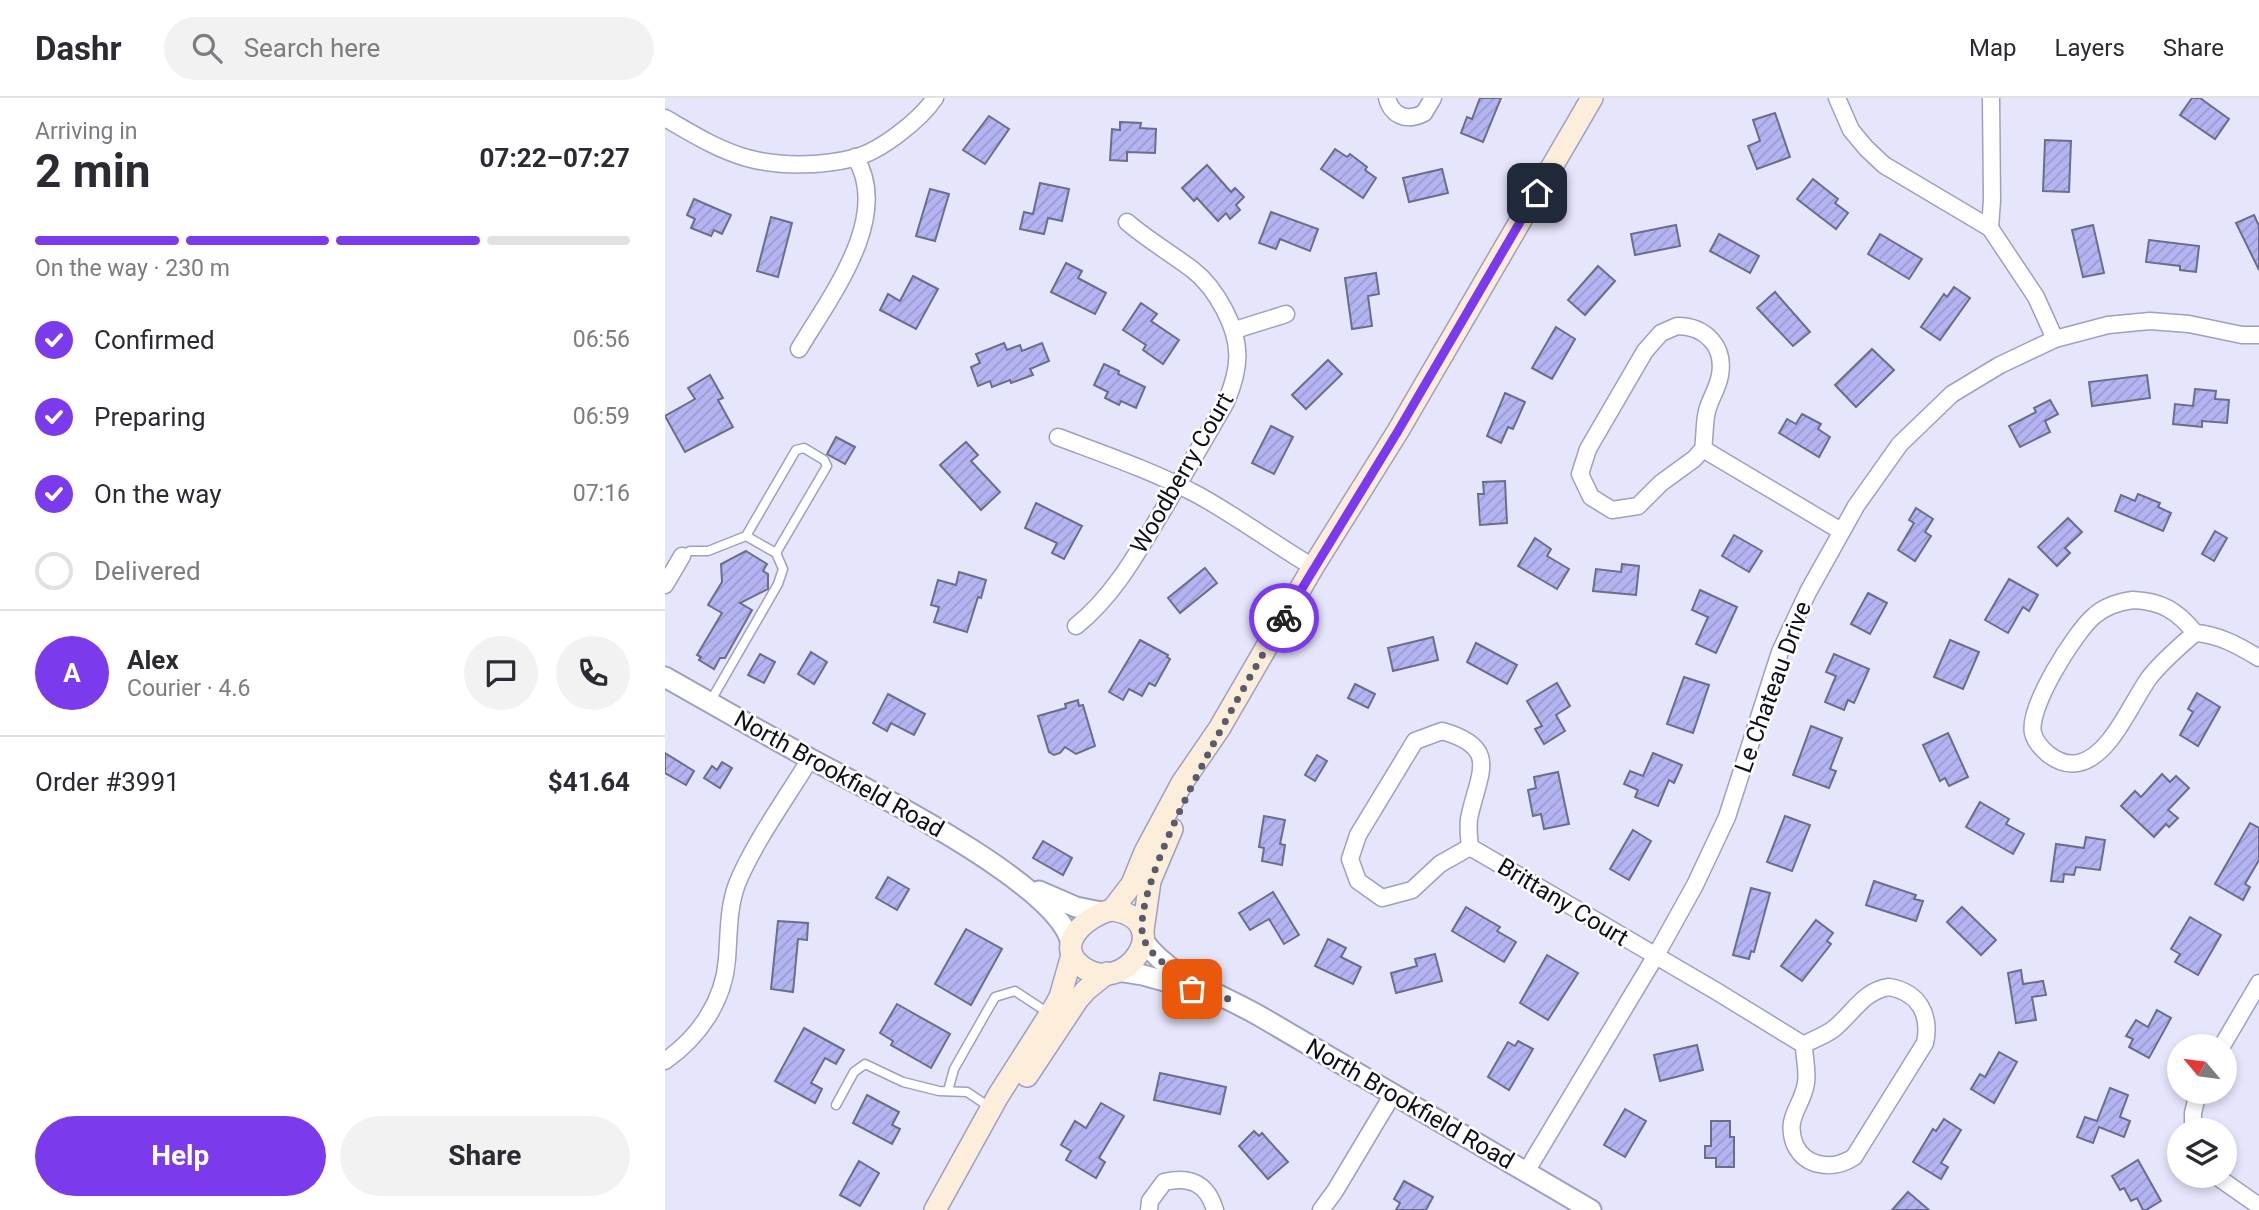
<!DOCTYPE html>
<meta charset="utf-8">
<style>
:root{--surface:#fff;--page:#f2f2f3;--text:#2b2b33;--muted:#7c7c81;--line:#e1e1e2;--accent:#7c3aed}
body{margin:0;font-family:Roboto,sans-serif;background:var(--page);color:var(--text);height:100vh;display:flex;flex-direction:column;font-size:26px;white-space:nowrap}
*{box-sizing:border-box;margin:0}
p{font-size:23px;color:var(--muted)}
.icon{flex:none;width:38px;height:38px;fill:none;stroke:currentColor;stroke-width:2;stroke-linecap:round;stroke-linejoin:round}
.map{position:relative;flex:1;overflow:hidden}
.side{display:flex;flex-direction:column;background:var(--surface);width:665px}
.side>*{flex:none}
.needle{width:46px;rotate:299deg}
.controls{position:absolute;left:1502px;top:936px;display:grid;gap:14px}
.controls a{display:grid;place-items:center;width:70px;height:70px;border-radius:50%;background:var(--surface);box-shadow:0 4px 10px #0003;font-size:35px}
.pin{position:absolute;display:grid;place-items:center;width:60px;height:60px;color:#fff;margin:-30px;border-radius:14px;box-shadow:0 4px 10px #0006}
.courier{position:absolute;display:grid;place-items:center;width:70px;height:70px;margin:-35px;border:5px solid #7c3aed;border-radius:50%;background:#fff;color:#222;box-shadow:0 2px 9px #0007}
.headline em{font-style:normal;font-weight:700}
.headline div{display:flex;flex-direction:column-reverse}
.headline{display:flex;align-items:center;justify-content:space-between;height:119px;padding:0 35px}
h1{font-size:46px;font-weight:700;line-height:52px}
.bar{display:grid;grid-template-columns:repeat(4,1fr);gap:10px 7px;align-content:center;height:84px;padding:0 35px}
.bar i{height:9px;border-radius:5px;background:var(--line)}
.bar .on{background:var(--accent)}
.bar p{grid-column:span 4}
.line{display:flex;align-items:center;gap:18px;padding:0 35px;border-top:2px solid var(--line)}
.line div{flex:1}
.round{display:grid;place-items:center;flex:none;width:74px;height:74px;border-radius:37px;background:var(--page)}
ol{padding:0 35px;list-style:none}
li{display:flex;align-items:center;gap:21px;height:77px}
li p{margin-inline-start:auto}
li .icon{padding:7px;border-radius:50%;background:var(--accent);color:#fff;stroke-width:4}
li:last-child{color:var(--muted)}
li i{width:38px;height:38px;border:4px solid var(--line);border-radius:50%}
.button{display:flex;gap:14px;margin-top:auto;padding:14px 35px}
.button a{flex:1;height:80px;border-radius:42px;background:var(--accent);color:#fff;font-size:28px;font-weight:700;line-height:80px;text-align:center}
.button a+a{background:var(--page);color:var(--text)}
header{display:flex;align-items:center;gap:42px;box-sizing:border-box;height:98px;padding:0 35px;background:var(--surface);border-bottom:2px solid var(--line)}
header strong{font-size:33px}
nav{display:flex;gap:38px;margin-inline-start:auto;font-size:24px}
.search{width:490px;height:63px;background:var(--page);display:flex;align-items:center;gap:18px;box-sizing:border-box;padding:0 24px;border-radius:38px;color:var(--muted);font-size:26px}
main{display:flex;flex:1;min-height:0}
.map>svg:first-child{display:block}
</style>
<header>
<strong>Dashr</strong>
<div class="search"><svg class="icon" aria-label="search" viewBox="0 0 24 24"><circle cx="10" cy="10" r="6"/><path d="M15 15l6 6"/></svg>Search here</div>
<nav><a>Map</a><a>Layers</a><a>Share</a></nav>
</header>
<main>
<section class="side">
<div class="headline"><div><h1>2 min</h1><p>Arriving in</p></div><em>07:22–07:27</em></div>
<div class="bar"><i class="on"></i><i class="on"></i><i class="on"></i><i></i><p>On the way · 230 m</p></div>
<ol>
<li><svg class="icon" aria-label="check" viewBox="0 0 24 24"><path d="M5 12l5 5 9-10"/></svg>Confirmed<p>06:56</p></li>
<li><svg class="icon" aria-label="check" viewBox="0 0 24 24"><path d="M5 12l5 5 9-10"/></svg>Preparing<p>06:59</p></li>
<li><svg class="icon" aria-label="check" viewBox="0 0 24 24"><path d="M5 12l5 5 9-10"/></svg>On the way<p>07:16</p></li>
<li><i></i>Delivered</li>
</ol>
<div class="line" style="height:126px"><b class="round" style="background:var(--accent);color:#fff">A</b><div><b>Alex</b><p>Courier · 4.6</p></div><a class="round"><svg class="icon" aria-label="chat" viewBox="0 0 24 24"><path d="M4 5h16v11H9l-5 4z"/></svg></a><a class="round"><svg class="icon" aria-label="phone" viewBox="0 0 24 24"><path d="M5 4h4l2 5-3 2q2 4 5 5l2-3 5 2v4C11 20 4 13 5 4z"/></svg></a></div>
<div class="line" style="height:91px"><div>Order #3991</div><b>$41.64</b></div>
<div class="button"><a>Help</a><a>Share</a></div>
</section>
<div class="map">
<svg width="1594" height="1112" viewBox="0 0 1594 1112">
<defs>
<pattern id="building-hatch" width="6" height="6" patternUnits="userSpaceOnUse" patternTransform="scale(1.75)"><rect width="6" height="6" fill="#b5b4f2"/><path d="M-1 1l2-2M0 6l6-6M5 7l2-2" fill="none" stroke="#9a9acf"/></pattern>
</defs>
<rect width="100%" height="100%" fill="#e5e5fc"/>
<g fill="url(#building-hatch)" stroke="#6c6c8c" stroke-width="2">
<path d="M815,0H836L818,44L796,35L802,19L807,21Z"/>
<path d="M1527,0H1535L1564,21L1550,41L1515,17Z"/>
<path d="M1110,15L1125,59L1092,71L1083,48L1095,43L1088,22Z"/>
<path d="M324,18L344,31L320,66L298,52Z"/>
<path d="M455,24L476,25L475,30L491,31L490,55L462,54V63L445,62L447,31L455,32Z"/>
<path d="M1380,42L1406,43L1404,94L1378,93Z"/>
<path d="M670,51L682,59L685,56L702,69L700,72L711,80L698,100L656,71Z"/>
<path d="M542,67L566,94L570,90L579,99L571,107L575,112L565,121L561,115L553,123L532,100L529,103L517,90Z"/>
<path d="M777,71L783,95L744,104L738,80Z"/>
<path d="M1148,81L1173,101L1170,105L1183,115L1171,131L1132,101Z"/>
<path d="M375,85L404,91L397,123L383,120L379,136L355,131L359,114L368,116Z"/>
<path d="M265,91L284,96L270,143L251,138Z"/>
<path d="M29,101L66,117L57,136L49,132L46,138L26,130L30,121L22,117Z"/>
<path d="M606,114L653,131L645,153L615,141L611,151L594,145Z"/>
<path d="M1589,117L1594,128V172L1571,125Z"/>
<path d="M106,119L127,125L113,179L92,173Z"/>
<path d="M1011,127L1015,148L970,157L966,136Z"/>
<path d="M1428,127L1439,175L1418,179L1407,132Z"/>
<path d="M1054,136L1094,158L1085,175L1045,153Z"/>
<path d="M1215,136L1257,161L1244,181L1203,156Z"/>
<path d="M1484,142L1534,148L1531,174L1515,172V168L1481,164Z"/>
<path d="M401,165L417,173L413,180L441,195L430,216L386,194Z"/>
<path d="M933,168L950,183L920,217L903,202Z"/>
<path d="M711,175L714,196L703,198L707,228L687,231L680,180Z"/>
<path d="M248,178L273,191L251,231L215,212L223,196L235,203Z"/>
<path d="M1289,189L1305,200L1275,242L1256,229L1279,196L1282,199Z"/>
<path d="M1110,194L1145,234L1128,248L1092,210Z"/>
<path d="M476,205L492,216L486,223L514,242L498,266L478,252L481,247L458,232Z"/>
<path d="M891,229L910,241L887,281L867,270Z"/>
<path d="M339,245L342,252L355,247L357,253L377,245L384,263L365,271L368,277L346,285L345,282L327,289L325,283L313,288L306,269L315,265L311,256Z"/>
<path d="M1207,251L1229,272L1191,309L1170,287Z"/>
<path d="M663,262L677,276L641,311L627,297Z"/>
<path d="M439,266L454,273L453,276L480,289L471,310L456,303L454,307L440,300L443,294L429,287Z"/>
<path d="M45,277L58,300L53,302L68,329L20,354L0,318L30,301L23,290Z"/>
<path d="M1482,277L1485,300L1427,308L1424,284Z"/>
<path d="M1530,291L1551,293L1550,301L1564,302L1562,325L1537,323V329L1508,326L1510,306L1528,308Z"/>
<path d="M840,295L860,304L848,331L843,329L836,345L822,338Z"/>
<path d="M1385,302L1393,316L1380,323L1385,334L1355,349L1344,328L1371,314L1369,310Z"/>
<path d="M1137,316L1156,326L1153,331L1165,339L1154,359L1114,335L1122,321L1131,326Z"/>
<path d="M606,328L628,339L609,376L587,365Z"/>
<path d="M171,339L190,349L180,366L162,356Z"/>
<path d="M301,344L313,357L306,363L335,394L316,412L275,367Z"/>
<path d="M840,383L842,425L815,427L813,396H819L818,384Z"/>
<path d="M1473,396L1495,405L1493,409L1506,415L1498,433L1450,413L1456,397L1470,403Z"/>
<path d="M371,405L417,428L399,461L387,455L392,445L360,430Z"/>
<path d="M1251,410L1268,421L1260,434L1266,438L1250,463L1233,452L1249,425L1244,422Z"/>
<path d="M1403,420L1417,434L1400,450L1405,455L1392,468L1373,449Z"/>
<path d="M1550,433L1562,440L1549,463L1537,456Z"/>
<path d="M1069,437L1097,453L1084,474L1057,458Z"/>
<path d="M870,440L886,451L882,458L904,471L892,491L853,468Z"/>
<path d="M81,453L102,466L98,473L103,476V491L75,505L87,512L60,560H55L49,571L34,562L36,559L32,557L57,515L43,507L57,484L56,466Z"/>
<path d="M957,466L974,468L971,497L928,493L931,471L956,474Z"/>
<path d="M540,470L552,485L515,515L503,500Z"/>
<path d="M294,474L321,482L316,500L313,499L302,534L269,524L274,509L266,507L273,482L291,487Z"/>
<path d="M1344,481L1373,497L1364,513L1358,509L1343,535L1320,522Z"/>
<path d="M1035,492L1072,509L1051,555L1031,546L1043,519L1027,512Z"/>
<path d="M1203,495L1222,505L1205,536L1186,526Z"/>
<path d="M768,539L773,562L728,573L723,550Z"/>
<path d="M475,542L503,557L502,559L505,561L490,588L484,585L477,598L464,591L458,602L444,594Z"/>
<path d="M1285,542L1314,554L1298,591L1269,579Z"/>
<path d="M811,545L852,567L842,586L802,564Z"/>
<path d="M146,554L162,564L149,586L133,576Z"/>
<path d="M95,556L110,564L99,585L83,577Z"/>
<path d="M1169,556L1204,571L1189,605L1183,602L1179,612L1160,604L1171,578L1161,574Z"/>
<path d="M1019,579L1044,587L1028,635L1002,626Z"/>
<path d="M892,585L905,608L891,617L900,633L879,646L870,631L877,628L862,603Z"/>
<path d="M690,586L710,596L703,610L683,600Z"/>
<path d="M1532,595L1555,609L1533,648L1515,637L1528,614L1523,611Z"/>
<path d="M223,596L260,616L249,637L226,625L222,633L208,625Z"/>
<path d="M413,602L414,608L418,607L430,648L411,656L400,649L395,655L389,657L384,654L373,618L401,610L400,606Z"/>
<path d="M1146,628L1177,640L1165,671L1171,673L1164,690L1128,677Z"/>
<path d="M1283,635L1303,679L1284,688L1280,680L1275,683L1258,647Z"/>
<path d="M0,655L29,673L21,687L0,675Z"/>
<path d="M988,655L1017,667L1009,685L1004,682L993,708L970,699L973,692L959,686L965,673L978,678Z"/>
<path d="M652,657L662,663L650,683L640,677Z"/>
<path d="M57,664L67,670L55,690L39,680L47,668L52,672Z"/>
<path d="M893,674L904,726L879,731L876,716L868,718L863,692L871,690L869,679Z"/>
<path d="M1497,676L1505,684L1511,678L1524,690L1503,712L1513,720L1504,729L1501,726L1489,739L1456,708L1470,693L1476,699Z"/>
<path d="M1315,704L1344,721L1341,726L1359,736L1348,756L1301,729Z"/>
<path d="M599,718L620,722L615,746L620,747L617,767L597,763L599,750L594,749Z"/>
<path d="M1120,718L1145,727L1127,773L1102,764Z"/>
<path d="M1585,725L1594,730V762L1580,786L1585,789L1578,802L1550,786Z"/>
<path d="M968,732L986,743L964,782L945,771Z"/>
<path d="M1421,739L1440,742L1435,772L1411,769L1409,777L1399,776L1398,784L1386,783L1391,746L1419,750Z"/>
<path d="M378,743L407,760L398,777L368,760Z"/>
<path d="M223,779L244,791L232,812L211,800Z"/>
<path d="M1209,783L1251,797L1249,801L1258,803L1251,823L1201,807Z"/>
<path d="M1086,790L1105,795L1089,854L1086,853L1084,861L1068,857Z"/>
<path d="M608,794L634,837L619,846L604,821L585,832L574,815Z"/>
<path d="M801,809L835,829L832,833L851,844L839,864L787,833Z"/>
<path d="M1297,809L1331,842L1316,857L1282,824Z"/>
<path d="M1525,819L1556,837L1533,877L1510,864L1515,856L1506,851Z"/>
<path d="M1151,822L1168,835L1162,843L1166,846L1137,883L1116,868Z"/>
<path d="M113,823L143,825L142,842L133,841L128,894L106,891Z"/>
<path d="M301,831L337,851L306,907L270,886Z"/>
<path d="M663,841L681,850L676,859L696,869L688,886L650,868Z"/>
<path d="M770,856L777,883L731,895L726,875L752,868L750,861Z"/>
<path d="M882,857L913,875L883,922L855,905Z"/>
<path d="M1356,872L1358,886L1378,883L1381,897L1367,899L1371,922L1351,925L1343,875Z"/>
<path d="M232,906L285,936L266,970L226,947L228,943L215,935Z"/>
<path d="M1492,912L1506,920L1484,960L1464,949L1468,941L1461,938L1471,922L1483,929Z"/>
<path d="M139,930L179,952L171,966L160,960L146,985L157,991L150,1005L110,983Z"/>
<path d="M853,943L868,951L844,992L823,979L843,944L850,948Z"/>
<path d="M1032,947L1038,972L995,983L989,957Z"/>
<path d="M1334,954L1352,964L1329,1005L1306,991L1315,976L1320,979Z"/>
<path d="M495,975L561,989L555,1016L489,1002Z"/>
<path d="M1445,990L1463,997L1455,1019L1465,1023L1459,1039L1434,1029L1428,1045L1412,1039L1420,1019L1432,1023Z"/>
<path d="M202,997L234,1014L227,1027L235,1031L227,1046L188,1025Z"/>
<path d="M436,1005L459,1018L434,1060L440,1064L431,1080L401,1062L406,1053L396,1047L410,1023L421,1030Z"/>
<path d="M960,1011L981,1023L960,1059L939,1047Z"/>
<path d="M1279,1021L1296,1032L1276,1065L1283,1069L1276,1081L1248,1064L1268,1031L1271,1033Z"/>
<path d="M1046,1023H1065V1039H1069V1069H1051V1060H1040V1048H1046Z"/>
<path d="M589,1033L594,1038L597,1035L623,1064L603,1081L574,1048Z"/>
<path d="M1473,1062L1496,1103L1481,1112H1478L1472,1100L1466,1103L1459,1090L1455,1092L1447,1078Z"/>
<path d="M194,1063L214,1075L195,1108L175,1097Z"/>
<path d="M739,1083L768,1099L761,1112H731L735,1105L729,1101Z"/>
<path d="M1243,1094L1264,1112H1227Z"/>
</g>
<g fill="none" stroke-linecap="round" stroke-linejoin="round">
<g stroke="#9f9fc1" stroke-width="11">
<g id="service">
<path d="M17,458L25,453H43L81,438L131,352L139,350L159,362L162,368L111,455L81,438"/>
<path d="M45,604L113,486L118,471L111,455"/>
<path d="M283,993L289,971L330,899L350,893L385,916"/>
<path d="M171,1007L189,974L200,966L238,984L274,993L302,994L326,1010"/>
</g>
</g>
<g stroke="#9f9fc1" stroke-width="19">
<g id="minor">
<path d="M722,0C727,18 742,24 759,15L768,0"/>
<path d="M1172,0L1186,32L1201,50L1219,67L1325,130L1371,199L1390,241"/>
<path d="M0,20C26,35 53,52 82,60C114,69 157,68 189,60C216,53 255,22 270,0"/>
<path d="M1325,130L1327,102L1326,0"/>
<path d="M1012,228C1041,228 1060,249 1055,277C1053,290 1045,301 1042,313C1039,326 1040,338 1038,351L1029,361L996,385L973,408L947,412L926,399L915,376L923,351L980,253L996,235Z"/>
<path d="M570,232L621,216"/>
<path d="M134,251C164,200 228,119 190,59"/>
<path d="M393,339C441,357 488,373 533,397C573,419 609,446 648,469"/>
<path d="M1038,351L1176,433"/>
<path d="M0,487L17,458"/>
<path d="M1468,502C1496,503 1513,513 1530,535C1514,549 1497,563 1484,580C1466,605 1445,659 1413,665C1403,667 1392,663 1383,656C1377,651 1370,643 1368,635C1362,610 1410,534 1429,518C1440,508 1453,504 1468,502Z"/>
<path d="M411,528C451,496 475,450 501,407C521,373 541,339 561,304C576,269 577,245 559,211C551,196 542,183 528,172C507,156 483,142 462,124"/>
<path d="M1530,535C1553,536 1574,548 1594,560"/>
<path d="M777,633C834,649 815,673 805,716C802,726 804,739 805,749L775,766L747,792L717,800L693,783L685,761L693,737L750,643Z"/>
<path d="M805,749L1051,893L1139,947"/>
<path d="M1224,889C1254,894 1266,917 1260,945L1189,1059C1178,1066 1168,1069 1154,1066C1143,1064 1135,1057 1130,1047C1119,1019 1137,1010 1141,985C1143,973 1139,959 1139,947C1150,940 1163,937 1172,928C1190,912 1199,893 1224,889Z"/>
<path d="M1557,948L1594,885"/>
<path d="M0,963C34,939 59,903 62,861C64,836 63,810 72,786C88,746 122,699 145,661"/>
<path d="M1528,1032V1015L1533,994"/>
<path d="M861,1074L990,859L1030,787L1062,719L1115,554L1143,494L1191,408L1235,346L1287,296L1335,267L1390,241L1443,227L1485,223L1524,226L1577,237H1594"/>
<path d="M1551,1078L1594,1108"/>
<path d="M484,1112L485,1103L499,1084C525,1078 542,1085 550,1112"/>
<path d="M656,1112L670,1093L728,996"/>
</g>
</g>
<g stroke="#9f9fc1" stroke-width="23">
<g id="tertiary">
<path d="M0,579C48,606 96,634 144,660C201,691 392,785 406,845"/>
<path d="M374,793L411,809L436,814"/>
<path d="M478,842C505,881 558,896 598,920C707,984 817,1048 926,1112"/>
<path d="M453,873L478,877L528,891"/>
</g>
</g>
<g stroke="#9f9fc1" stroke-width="24">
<g id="secondary">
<path d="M447,812L467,786L480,754L517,685L554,631L648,469L733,333L927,0"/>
<path d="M447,812C514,822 459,902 416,868C387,845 425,816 447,812Z"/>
<path d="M478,832L485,783L507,731"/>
<path d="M362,978L413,901L421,892L442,875"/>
<path d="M270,1112L333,998L389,910L395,899L407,857"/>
</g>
</g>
<use href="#service" stroke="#fff" stroke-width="8"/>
<use href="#minor" stroke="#fff" stroke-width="16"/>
<use href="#tertiary" stroke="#fff" stroke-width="19"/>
<use href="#secondary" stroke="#fdeedb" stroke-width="21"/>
</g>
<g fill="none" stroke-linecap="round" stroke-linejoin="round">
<path stroke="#5a5a6a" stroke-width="7" stroke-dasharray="0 12.6" d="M527,891L563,901C536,887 495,872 480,844C455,797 590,570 619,520"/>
<path stroke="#7c3aed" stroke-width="9" d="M619,520L733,333L872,95"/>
</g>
<g text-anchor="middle" stroke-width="5" stroke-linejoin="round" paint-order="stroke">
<g font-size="24" fill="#0f0f1b" stroke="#fff">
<text transform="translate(517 375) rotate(-60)" y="8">Woodberry Court</text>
<text transform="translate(1108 589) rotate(-70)" y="8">Le Chateau Drive</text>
<text transform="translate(174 676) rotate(29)" y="8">North Brookfield Road</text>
<text transform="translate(898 804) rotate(31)" y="8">Brittany Court</text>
<text transform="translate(745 1006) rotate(30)" y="8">North Brookfield Road</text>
</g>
</g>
</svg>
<div class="controls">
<a><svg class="needle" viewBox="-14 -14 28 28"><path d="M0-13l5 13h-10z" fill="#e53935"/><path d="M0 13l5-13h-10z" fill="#7c7c81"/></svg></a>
<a><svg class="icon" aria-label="layers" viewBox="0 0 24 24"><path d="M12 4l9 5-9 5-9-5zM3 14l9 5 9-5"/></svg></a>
</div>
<div class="pin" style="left:527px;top:891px;background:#ea580c"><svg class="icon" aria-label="bag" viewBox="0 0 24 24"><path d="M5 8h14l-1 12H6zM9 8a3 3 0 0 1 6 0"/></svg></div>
<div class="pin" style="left:872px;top:95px;background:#1f2937"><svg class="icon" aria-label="home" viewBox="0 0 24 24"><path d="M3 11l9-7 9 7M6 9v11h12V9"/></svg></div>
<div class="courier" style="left:619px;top:520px"><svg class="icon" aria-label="bike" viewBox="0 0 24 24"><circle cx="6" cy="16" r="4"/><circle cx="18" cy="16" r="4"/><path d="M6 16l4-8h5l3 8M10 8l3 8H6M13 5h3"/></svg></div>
</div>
</main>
